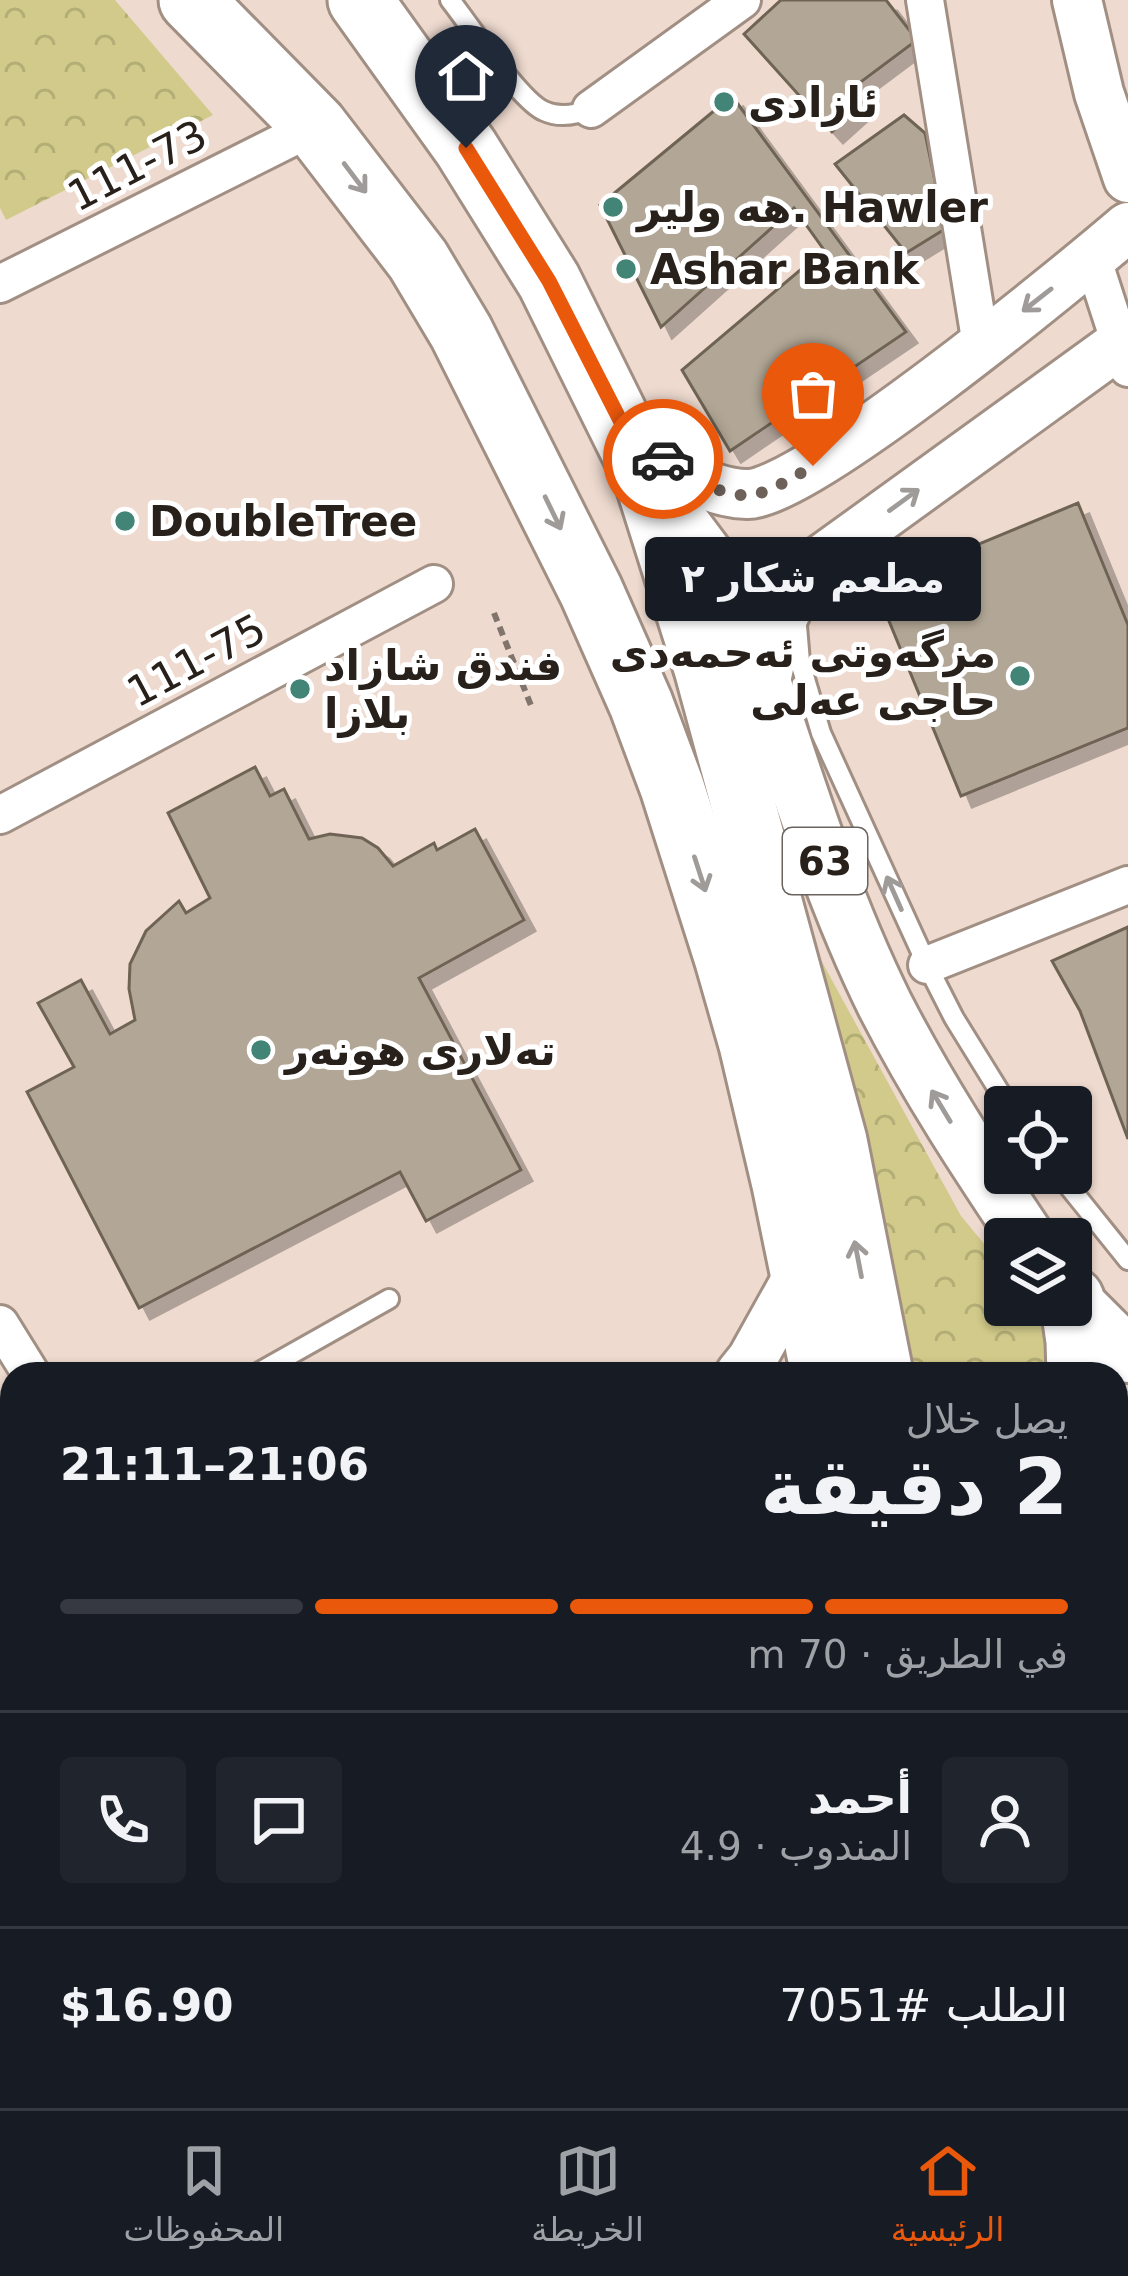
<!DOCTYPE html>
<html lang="ar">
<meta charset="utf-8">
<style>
:root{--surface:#171b24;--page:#20242c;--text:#f1f3f6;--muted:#9ea1a6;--line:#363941;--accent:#ea580c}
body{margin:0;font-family:"DejaVu Sans","Noto Naskh Arabic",sans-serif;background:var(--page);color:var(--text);direction:rtl;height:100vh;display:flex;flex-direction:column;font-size:45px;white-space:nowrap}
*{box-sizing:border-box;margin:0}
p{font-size:39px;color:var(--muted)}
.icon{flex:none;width:66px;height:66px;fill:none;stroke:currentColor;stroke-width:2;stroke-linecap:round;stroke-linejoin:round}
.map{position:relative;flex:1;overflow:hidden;direction:ltr}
.sheet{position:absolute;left:0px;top:1362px;width:1128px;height:747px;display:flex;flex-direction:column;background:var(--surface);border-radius:36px 36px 0 0;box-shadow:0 3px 9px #0004;direction:rtl}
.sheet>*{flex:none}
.tools{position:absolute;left:984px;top:1086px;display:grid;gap:24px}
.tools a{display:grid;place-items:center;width:108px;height:108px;border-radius:12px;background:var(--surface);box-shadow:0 3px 9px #0004;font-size:60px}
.pin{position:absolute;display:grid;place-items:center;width:102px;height:102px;color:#fff;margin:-123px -51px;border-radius:50% 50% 50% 0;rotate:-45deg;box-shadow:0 0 12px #0007}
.pin .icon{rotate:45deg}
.courier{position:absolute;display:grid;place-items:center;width:120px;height:120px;margin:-60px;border:9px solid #ea580c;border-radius:50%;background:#fff;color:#222;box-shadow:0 3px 15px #0007}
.bubble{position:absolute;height:84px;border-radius:12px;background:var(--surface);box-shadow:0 3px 9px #0004;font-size:39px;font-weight:600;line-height:84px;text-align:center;direction:rtl}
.summary em{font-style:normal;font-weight:600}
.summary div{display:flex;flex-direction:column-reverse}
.summary{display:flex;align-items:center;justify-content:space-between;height:204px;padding:0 60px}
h1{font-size:78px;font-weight:600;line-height:90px}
.bar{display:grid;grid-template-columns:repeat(4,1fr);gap:18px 12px;align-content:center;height:144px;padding:0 60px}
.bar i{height:15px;border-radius:9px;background:var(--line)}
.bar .selected{background:var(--accent)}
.bar p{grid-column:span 4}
.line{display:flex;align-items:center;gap:30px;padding:0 60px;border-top:3px solid var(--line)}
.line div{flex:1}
.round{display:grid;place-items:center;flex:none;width:126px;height:126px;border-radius:12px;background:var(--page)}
.tabs{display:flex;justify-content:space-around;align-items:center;height:168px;border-top:3px solid var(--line);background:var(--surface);font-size:33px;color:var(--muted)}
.tabs a{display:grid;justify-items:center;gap:6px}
.tabs .selected{color:var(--accent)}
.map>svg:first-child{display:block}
</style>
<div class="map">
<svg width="1128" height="2108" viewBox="0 0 1128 2108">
<defs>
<pattern id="forest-crowns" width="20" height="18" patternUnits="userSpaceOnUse" patternTransform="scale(3)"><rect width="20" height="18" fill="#d1ca8a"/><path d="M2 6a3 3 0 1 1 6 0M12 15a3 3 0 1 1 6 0" fill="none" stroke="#b3ad76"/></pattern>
<filter id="shadow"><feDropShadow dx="11" dy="11" stdDeviation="0" flood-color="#0004"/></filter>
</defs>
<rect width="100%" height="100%" fill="#eedacf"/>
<g fill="url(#forest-crowns)">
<path d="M0,0H115L213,115L6,220L0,208Z"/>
<path d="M816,951L961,1216L1005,1269V1305H1034L1060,1336L1098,1374H899Z"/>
<path d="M1116,1392L1128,1404V1823L1116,1822Z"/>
<path d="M12,1797V2063L0,2045V1802Z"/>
<path d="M36,2097H312L308,2108H43Z"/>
<path d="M398,2097H889L890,2108H394Z"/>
</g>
<g fill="#b2a796" stroke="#6e6454" stroke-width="3" filter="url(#shadow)">
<path d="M781,0H886L917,40L858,84L864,103L832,132L744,34Z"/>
<path d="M732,96L906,332L730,451L682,370L824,250L794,208L661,327L600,205Z"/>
<path d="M904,115L925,133L945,229L906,253L835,164Z"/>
<path d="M1078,503L1128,625V728L961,796L875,587Z"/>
<path d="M255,767L270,796L284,789L309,839L330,834L362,838L378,848L393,866L434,843L437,850L475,829L524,920L419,978L521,1170L426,1221L400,1172L139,1308L27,1092L74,1067L38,1003L81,980L110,1034L135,1020L129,989L130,964L146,931L179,901L186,913L210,898L168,813Z"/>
<path d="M1128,927V1139L1080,1011L1052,961Z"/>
</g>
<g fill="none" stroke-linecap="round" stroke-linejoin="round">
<g stroke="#a18f84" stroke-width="24">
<g id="lane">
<path d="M450,0C469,24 520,101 544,111C559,118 576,115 591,109"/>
<path d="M797,626L800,662L821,733L927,965L954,1018L1009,1107"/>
<path d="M1058,1173L1128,1260"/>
<path d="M256,1374L389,1299"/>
</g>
</g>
<g stroke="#a18f84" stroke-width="42">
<g id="street">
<path d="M925,0L981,345"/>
<path d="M591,109L742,0"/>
<path d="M1092,257L1128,368"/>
<path d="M0,284L315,126"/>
<path d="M0,815L434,584"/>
<path d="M927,965L1128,885"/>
<path d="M0,1324L31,1374"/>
</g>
</g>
<g stroke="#a18f84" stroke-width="54">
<g id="secondary">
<path d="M1077,0L1099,93L1128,178"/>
<path d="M629,429C662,459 699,493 747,494C804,496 1072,275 1128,227"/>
<path d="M765,686C776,632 782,606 817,563L1128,338"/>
<path d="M740,1374L752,1359L801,1271"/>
<path d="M0,1695L12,1690"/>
<path d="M0,1739L12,1733"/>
</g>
</g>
<g stroke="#a18f84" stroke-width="60">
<g id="primary">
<path d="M656,489L722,577L739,610C784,740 824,882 885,1005C927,1087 977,1163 1028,1239"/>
<path d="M1071,1298L1128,1355"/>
<path d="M1116,1893H1128"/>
<path d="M337,2108L339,2097"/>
</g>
</g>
<g stroke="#a18f84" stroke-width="69">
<g id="highway">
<path d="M191,0L315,126L418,260L461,332L591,591L641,704L672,787L727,960L751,1044L784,1184L823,1374"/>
<path d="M360,0L466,148L549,281L645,475L706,668L835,1141L881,1374"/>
<path d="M1072,1299L1078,1341L1079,1374"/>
<path d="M953,2097L956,2108"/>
<path d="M1020,2097L1022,2108"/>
</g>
</g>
<g stroke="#81746d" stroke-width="6" stroke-dasharray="9 6" stroke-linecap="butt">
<path d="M494,613L532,708"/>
<path d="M1116,1569L1122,1580L1128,1582"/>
<path d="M1116,1594L1122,1580"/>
</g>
<use href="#lane" stroke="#fff" stroke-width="18"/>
<use href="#street" stroke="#fff" stroke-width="36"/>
<use href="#secondary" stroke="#fff" stroke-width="48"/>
<use href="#primary" stroke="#fff" stroke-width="54"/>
<use href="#highway" stroke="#fff" stroke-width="63"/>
</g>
<defs><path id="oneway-shaft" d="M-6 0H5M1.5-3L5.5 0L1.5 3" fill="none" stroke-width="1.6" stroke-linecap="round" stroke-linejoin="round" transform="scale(3)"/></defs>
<g stroke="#9e9b98">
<use href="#oneway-shaft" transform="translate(355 178) rotate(53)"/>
<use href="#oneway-shaft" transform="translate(1037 300) rotate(142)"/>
<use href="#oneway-shaft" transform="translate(904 500) rotate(-36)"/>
<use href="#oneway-shaft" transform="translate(553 513) rotate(64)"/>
<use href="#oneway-shaft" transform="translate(700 874) rotate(72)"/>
<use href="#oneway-shaft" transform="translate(894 893) rotate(-114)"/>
<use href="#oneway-shaft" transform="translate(941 1106) rotate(-121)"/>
<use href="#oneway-shaft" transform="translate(858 1259) rotate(-101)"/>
</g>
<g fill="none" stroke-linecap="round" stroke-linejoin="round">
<path stroke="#6d615a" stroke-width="12" stroke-dasharray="0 21.6" d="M663,459C685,475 723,498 751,495C769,493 797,475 813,466"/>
<path stroke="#ea580c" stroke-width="15" d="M466,148L549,281L621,422L663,459"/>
</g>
<g fill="#428476" stroke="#fff" stroke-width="4.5">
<circle cx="724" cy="102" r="12"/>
<circle cx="613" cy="207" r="12"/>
<circle cx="626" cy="269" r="12"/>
<circle cx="125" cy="521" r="12"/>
<circle cx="1020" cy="676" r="12"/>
<circle cx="300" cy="689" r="12"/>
<circle cx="261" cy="1050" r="12"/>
</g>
<g text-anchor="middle" stroke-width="10" stroke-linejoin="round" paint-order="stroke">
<rect fill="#fff" stroke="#68635f" stroke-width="3" x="783" y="828" width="84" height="66" rx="9"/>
<g font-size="39" font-weight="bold" fill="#27201b">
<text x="825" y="875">63</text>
</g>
<g font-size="42" font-weight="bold" fill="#27201b" stroke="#fff" text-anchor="start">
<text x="748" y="117">ئازادی</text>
<text x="637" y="222">هه ولير. Hawler</text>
<text x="650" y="284">Ashar Bank</text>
<text x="149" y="536">DoubleTree</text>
<text x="996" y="667" text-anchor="end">مزگەوتی ئەحمەدی<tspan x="996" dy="48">حاجی عەلی</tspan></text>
<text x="324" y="680">فندق شازاد<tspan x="324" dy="48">بلازا</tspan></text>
<text x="285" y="1065">تەلاری هونەر</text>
</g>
<g font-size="42" fill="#27201b" stroke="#fff">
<text transform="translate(137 165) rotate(-27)" y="15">111-73</text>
<text transform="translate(196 660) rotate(-28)" y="15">111-75</text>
</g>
</g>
</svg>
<div class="tools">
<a><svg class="icon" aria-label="locate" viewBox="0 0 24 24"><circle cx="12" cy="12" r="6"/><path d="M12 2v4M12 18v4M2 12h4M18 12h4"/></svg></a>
<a><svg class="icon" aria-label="layers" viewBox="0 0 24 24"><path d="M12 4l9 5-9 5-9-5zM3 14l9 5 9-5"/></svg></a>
</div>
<div class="pin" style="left:813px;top:466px;background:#ea580c"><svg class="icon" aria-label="bag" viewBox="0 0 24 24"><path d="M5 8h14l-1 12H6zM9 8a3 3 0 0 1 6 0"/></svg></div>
<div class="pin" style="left:466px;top:148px;background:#1f2937"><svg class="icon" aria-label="home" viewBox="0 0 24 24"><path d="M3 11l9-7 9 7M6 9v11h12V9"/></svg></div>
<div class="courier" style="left:663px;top:459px"><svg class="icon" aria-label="car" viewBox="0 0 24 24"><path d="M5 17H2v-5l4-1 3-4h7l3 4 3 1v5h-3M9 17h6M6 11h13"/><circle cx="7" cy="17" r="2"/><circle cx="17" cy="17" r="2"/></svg></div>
<div class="bubble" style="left:645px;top:537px;width:336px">مطعم شکار ٢</div>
<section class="sheet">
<div class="summary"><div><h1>2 دقيقة</h1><p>يصل خلال</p></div><em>21:06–21:11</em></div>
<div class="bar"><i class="selected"></i><i class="selected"></i><i class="selected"></i><i></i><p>في الطريق · 70 m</p></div>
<div class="line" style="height:216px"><a class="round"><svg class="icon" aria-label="person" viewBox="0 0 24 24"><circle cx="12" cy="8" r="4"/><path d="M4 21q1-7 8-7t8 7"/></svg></a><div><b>أحمد</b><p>المندوب · 4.9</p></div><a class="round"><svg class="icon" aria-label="chat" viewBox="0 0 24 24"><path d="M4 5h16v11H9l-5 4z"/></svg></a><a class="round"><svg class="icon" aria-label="phone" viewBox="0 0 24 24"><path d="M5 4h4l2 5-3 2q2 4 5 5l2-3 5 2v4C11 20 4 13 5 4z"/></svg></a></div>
<div class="line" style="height:156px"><div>الطلب #7051</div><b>$16.90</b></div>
</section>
</div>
<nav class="tabs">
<a class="selected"><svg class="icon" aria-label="home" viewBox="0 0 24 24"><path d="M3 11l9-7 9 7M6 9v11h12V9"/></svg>الرئيسية</a>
<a><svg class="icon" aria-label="map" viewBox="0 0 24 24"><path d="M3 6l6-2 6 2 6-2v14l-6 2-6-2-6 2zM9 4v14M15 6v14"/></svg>الخريطة</a>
<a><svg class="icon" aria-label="saved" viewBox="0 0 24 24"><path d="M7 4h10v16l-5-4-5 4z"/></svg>المحفوظات</a>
</nav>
